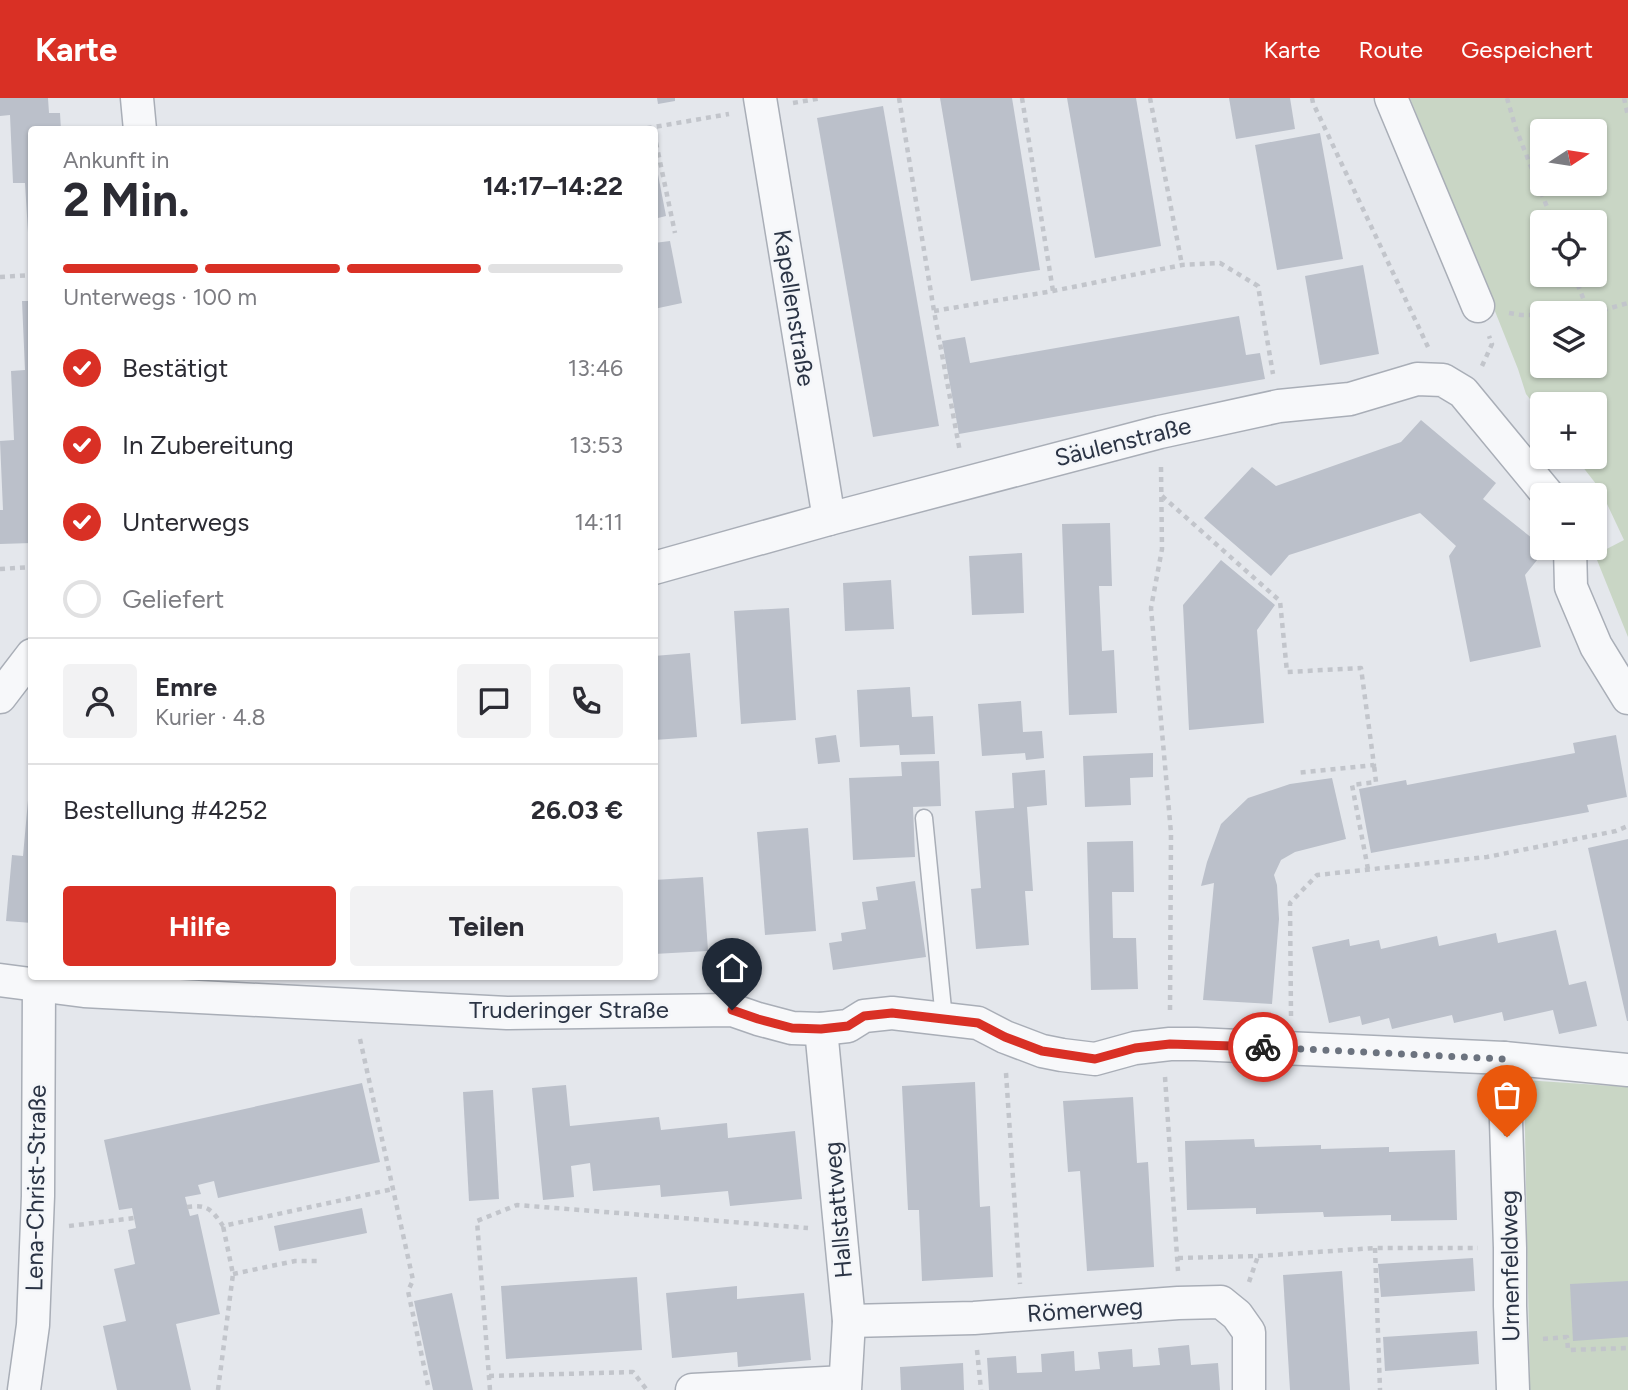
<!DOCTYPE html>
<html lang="de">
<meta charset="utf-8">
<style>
:root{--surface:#fff;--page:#f2f2f3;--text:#2b2b33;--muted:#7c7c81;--line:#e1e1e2;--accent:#d93025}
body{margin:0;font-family:Figtree,sans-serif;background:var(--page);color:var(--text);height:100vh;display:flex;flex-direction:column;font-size:26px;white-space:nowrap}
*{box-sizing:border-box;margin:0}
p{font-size:23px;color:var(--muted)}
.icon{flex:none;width:38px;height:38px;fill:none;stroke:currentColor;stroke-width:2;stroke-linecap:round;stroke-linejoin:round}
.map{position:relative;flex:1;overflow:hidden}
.sheet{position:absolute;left:28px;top:28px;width:630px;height:854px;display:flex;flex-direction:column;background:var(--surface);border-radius:7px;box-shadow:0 2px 5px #0004}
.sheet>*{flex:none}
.needle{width:46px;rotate:78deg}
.fabs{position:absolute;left:1530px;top:21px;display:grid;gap:14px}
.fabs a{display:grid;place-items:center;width:77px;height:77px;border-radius:7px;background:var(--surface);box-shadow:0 2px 5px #0004;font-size:35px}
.pin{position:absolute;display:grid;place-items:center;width:60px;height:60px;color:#fff;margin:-72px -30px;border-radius:50% 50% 50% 0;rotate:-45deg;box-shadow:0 0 7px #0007}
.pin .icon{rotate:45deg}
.courier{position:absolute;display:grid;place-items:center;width:70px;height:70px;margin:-35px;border:5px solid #d93025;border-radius:50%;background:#fff;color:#222;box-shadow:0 2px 9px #0007}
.head em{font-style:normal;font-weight:700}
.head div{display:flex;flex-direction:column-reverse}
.head{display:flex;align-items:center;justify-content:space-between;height:119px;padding:0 35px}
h1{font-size:46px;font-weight:700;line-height:52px}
.bar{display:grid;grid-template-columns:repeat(4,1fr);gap:10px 7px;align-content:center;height:84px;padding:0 35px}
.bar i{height:9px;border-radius:5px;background:var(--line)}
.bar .current{background:var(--accent)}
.bar p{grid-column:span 4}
.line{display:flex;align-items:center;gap:18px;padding:0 35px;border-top:2px solid var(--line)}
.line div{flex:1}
.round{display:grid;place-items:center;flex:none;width:74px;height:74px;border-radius:7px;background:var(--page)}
ol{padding:0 35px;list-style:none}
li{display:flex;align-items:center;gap:21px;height:77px}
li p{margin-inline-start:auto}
li .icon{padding:7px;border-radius:50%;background:var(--accent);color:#fff;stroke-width:4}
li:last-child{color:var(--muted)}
li i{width:38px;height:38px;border:4px solid var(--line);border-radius:50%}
.button{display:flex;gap:14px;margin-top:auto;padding:14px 35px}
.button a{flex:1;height:80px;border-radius:7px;background:var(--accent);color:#fff;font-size:28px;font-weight:700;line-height:80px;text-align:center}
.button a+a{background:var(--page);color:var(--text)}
header{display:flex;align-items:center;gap:42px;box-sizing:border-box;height:98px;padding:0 35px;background:var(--accent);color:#fff}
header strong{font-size:33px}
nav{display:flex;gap:38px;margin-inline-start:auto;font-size:24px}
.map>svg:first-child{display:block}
</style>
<header>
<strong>Karte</strong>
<nav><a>Karte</a><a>Route</a><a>Gespeichert</a></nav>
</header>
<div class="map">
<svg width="1628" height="1292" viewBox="0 0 1628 1292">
<rect width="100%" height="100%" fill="#e4e7ec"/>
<g fill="#c9d6c5" fill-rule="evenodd">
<path d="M1410,0H1628V539L1595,457L1624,442L1600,391L1575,359H1594V306H1542V316L1526,296L1518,271ZM1542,33H1594V86H1542ZM1542,124H1594V177H1542ZM1542,215H1594V268H1542Z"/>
<path d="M1524,982L1628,989V1292H1530Z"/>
</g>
<g fill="#bbc0ca">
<path d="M0,0H48L49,15H60L61,32H32V151H29L25,85H13L10,17L0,18Z"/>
<path d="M657,0H675V3L658,6Z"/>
<path d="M940,0H1012L1040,172L971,183Z"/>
<path d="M1067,0H1136L1161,148L1095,160Z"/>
<path d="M1229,0H1290L1295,31L1236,41Z"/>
<path d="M883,8L939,328L873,339L817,20Z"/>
<path d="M1320,35L1343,161L1277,172L1255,47Z"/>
<path d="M654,66H656L666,118L654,121Z"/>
<path d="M670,143L682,205L654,211V145Z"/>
<path d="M1363,167L1379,256L1320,267L1305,178Z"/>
<path d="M22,203H32V445L0,446V412H3L0,343L14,342L11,273L25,272Z"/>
<path d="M1239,218L1246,257L1260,255L1265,281L959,336L942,243L965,239L970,265Z"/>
<path d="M1421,322L1496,385L1483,401L1542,448V450L1546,451L1525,477L1541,549L1470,564L1449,458L1456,448L1420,415L1289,457L1271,478L1204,420L1252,369L1276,388L1401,344Z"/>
<path d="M1110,425L1112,488H1099L1102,553L1114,552L1117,615L1069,617L1062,426Z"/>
<path d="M1022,455L1024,515L972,517L969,458Z"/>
<path d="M1221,462L1275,507L1257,532L1264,625L1189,632L1183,507Z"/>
<path d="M891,482L894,531L845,533L843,485Z"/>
<path d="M789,510L796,622L741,626L734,513Z"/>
<path d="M690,555L697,639L654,642V558Z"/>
<path d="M910,589L912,619L933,618L935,656L900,657L899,647L860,649L857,592Z"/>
<path d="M1021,603L1023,634L1042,633L1044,660L1026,662L1025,655L982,658L978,606Z"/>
<path d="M836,637L840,664L818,666L815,640Z"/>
<path d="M1616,637L1627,699L1587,707L1589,714L1371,755L1359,691L1406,682L1407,687L1575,655L1573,645Z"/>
<path d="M1153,655V679L1130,680L1131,707L1085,709L1083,658Z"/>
<path d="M939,663L941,708L913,709L915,759L853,762L849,680L902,678L901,664Z"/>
<path d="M1045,672L1047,707L1027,709L1033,793H1025L1029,847L976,851L971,791L981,790L975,713L1014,710L1012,675Z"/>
<path d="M1332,680L1346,741L1295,754L1281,762L1274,777L1277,787L1279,821L1272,906L1203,902L1214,785L1201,788L1207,764L1221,726L1248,700L1290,686Z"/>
<path d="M29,691L32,692V825L6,823L12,757L23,758Z"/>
<path d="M808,730L816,833L765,837L757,734Z"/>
<path d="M1628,741V923H1627L1588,750Z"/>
<path d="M1133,743L1134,794H1112L1113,840H1136L1138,891L1091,892L1087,744Z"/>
<path d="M703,779L708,853L654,856V782Z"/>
<path d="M915,783L926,859L833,872L829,845L842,843L841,835L866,831L862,804L878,802L876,789Z"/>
<path d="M1556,832L1569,887L1586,883L1597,928L1559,936L1553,912L1504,923L1502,914L1454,925L1452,917L1392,931L1389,920L1362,927L1360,918L1329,925L1312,849L1349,841L1350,848L1379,842L1381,851L1437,838L1439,848L1496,835L1498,845Z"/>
<path d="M975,984L980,1109L990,1108L993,1179L922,1183L919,1112H908L902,988Z"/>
<path d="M362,985L380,1064L218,1100L214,1083L198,1087L201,1096L185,1099L190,1118L198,1116L220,1216L176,1226L191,1292H117L103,1228L126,1223L114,1171L135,1166L128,1132L136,1130L132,1110L119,1112L104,1042Z"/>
<path d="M566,987L570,1028L659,1019L661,1032L727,1025L728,1040L795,1033L802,1101L730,1108L728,1093L661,1099L660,1087L593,1093L590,1065L571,1068L574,1099L543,1102L532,990Z"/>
<path d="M493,992L499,1101L469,1103L463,994Z"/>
<path d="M1133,999L1137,1065L1148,1064L1154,1169L1087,1173L1080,1073L1068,1074L1063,1003Z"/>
<path d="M1254,1041L1255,1049L1321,1047V1051L1389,1049V1054L1455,1052L1457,1122L1391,1123V1117L1324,1119L1323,1114L1256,1116V1110L1187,1112L1185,1043Z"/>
<path d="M362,1110L367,1135L279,1153L274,1128Z"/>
<path d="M1473,1160L1475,1193L1381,1199L1378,1166Z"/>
<path d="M1342,1173L1350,1292H1290L1283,1177Z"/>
<path d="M637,1179L642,1252L506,1261L501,1188Z"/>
<path d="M1628,1183V1239L1573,1243L1570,1186Z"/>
<path d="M737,1188V1201L804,1195L811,1262L738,1269L737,1254L672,1260L666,1195Z"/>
<path d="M452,1195L473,1292H433L414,1203Z"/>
<path d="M1477,1233L1479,1266L1385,1273L1383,1239Z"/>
<path d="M1189,1247L1191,1267L1218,1265L1220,1292H989L987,1260L1016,1258L1017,1275L1042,1274L1041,1256L1074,1253L1075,1273L1100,1271L1098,1254L1132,1251L1133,1269L1160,1267L1158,1250Z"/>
<path d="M963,1265L964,1292H901L900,1269Z"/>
</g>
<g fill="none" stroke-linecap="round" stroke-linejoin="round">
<g stroke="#a9aeb7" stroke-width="19">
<path id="service" d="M924,720L944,921"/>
</g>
<g stroke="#a9aeb7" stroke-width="35">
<g id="minor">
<path d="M137,0L140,32"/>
<path d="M760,0L829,421"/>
<path d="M1391,0L1478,208"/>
<path d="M1570,450L1571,489L1596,548L1628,600"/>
<path d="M654,470L829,421L1160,334L1279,308L1350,301L1417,281L1443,282L1463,294L1548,397"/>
<path d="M0,599L32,557"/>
<path d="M0,882L84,893L507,915L732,912L758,921L792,930L821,931L848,928L864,918L892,915L978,925L1005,939L1042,953L1062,957L1095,961L1135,950L1170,946H1196L1504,960L1628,972"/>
<path d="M821,931L849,1223L845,1292"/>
<path d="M1504,960L1510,1150V1208L1513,1292"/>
<path d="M849,1223L974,1220L1178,1205L1221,1204L1237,1217L1249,1234V1292"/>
<path d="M24,1292L33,1227L38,1098L39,887"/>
<path d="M692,1292L845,1284"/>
</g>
</g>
<g stroke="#c2c5cb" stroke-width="4.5" stroke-dasharray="5 5" stroke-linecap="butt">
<path d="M899,0L934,213L960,354"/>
<path d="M1022,0L1053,193"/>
<path d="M1150,0L1182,167"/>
<path d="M1312,0L1313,5L1428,249"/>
<path d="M1507,0L1516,31L1553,124"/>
<path d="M1624,0L1628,18"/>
<path d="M793,5L822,0"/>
<path d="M637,32L729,16"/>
<path d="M654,35L675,135"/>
<path d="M1574,177L1589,215"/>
<path d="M0,179L32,177"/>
<path d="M934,213L1053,193L1182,167L1220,165L1258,188L1273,276"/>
<path d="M1509,215L1521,217H1542"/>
<path d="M1593,215L1628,205"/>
<path d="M1482,268L1492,246L1489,238"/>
<path d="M1161,369L1162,451L1151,510L1171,735L1170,915"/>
<path d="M1162,398L1280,503L1287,574L1361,570L1374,667L1296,675"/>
<path d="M0,471L32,469"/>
<path d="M1368,771L1352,687L1376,684L1374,667"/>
<path d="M1291,918L1290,805L1317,777L1487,759L1616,733L1628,728"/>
<path d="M360,941L413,1182L408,1193L429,1292"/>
<path d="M1006,975L1020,1186"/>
<path d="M1165,979L1178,1173"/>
<path d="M187,1109C208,1106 212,1112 223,1128L393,1091"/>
<path d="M69,1128L134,1120"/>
<path d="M1375,1150L1380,1292"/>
<path d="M1178,1160L1258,1158L1375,1150H1478"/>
<path d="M233,1176L295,1163H317"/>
<path d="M1249,1184L1258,1158"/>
<path d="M1543,1241L1567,1239L1568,1252L1628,1250"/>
<path d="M977,1252L981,1292"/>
<path d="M489,1278L633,1274L647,1292"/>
<path d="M218,1292L233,1176L223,1128"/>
<path d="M490,1292L477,1123L517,1107L808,1130"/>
</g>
<use href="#service" stroke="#f7f8fa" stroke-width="16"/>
<use href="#minor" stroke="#f7f8fa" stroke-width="32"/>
</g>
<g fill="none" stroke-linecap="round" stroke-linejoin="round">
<path stroke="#6c737f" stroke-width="7" stroke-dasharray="0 12.6" d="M1263,949L1504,961L1507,1039"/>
<path stroke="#d93025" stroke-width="9" d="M732,912L758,921L792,930L821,931L848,928L864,918L892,915L978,925L1005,939L1042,953L1095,961L1135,950L1170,946L1263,949"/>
</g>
<g text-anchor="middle" stroke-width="5" stroke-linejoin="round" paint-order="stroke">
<g font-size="24" fill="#2b3445" stroke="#f4f6f9">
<text transform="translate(794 210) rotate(81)" y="8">Kapellenstraße</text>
<text transform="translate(1123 344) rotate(-14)" y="8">Säulenstraße</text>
<text x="569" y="920">Truderinger Straße</text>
<text transform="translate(36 1090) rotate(-89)" y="8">Lena-Christ-Straße</text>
<text transform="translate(838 1112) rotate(-95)" y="8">Hallstattweg</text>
<text transform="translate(1510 1168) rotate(-91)" y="8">Urnenfeldweg</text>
<text transform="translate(1085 1212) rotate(-4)" y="8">Römerweg</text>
</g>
</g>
</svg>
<div class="fabs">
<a><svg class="needle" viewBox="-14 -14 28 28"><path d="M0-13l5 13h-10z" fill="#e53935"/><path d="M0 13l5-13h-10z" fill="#7c7c81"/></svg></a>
<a><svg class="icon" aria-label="locate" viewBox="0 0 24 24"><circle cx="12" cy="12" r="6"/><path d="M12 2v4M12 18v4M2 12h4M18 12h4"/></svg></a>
<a><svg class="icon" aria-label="layers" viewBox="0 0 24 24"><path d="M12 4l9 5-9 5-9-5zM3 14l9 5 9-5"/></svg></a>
<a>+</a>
<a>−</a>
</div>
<div class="pin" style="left:1507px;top:1039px;background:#ea580c"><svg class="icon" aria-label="bag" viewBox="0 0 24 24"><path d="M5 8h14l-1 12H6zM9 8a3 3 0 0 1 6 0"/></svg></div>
<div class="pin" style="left:732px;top:912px;background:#1f2937"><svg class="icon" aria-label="home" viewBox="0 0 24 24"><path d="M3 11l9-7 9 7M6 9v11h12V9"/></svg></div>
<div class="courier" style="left:1263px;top:949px"><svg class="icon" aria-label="bike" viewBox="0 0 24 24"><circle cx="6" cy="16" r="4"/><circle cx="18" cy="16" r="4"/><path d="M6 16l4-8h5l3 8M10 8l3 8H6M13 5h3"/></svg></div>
<section class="sheet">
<div class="head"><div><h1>2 Min.</h1><p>Ankunft in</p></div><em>14:17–14:22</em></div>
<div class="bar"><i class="current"></i><i class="current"></i><i class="current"></i><i></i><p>Unterwegs · 100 m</p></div>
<ol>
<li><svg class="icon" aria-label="check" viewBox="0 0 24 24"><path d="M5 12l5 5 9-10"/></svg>Bestätigt<p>13:46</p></li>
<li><svg class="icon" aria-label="check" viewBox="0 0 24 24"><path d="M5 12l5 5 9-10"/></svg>In Zubereitung<p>13:53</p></li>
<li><svg class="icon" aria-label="check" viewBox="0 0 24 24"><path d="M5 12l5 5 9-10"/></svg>Unterwegs<p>14:11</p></li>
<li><i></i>Geliefert</li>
</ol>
<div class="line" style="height:126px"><a class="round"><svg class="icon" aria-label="person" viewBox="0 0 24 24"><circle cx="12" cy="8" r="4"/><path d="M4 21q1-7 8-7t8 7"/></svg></a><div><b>Emre</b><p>Kurier · 4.8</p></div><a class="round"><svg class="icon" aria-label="chat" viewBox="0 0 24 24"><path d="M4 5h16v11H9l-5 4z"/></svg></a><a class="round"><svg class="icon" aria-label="phone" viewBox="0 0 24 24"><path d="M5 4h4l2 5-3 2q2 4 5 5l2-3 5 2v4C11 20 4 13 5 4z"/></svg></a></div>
<div class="line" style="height:91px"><div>Bestellung #4252</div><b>26.03 €</b></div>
<div class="button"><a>Hilfe</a><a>Teilen</a></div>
</section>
</div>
